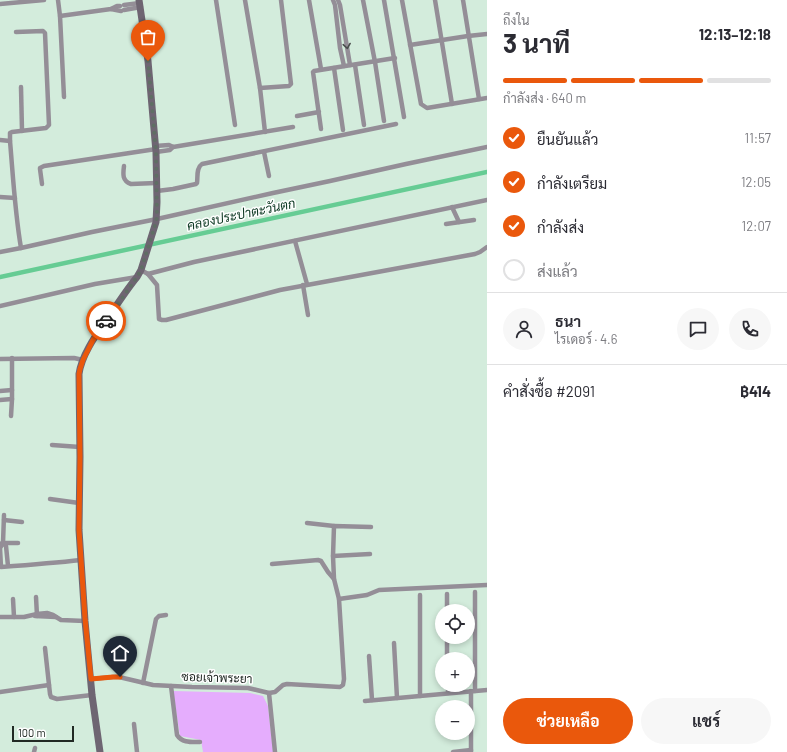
<!DOCTYPE html>
<html lang="th">
<meta charset="utf-8">
<style>
:root{--surface:#fff;--page:#f7f7f7;--text:#2b2b33;--muted:#7c7c81;--line:#e1e1e2;--accent:#ea580c}
body{margin:0;font-family:Barlow,Sarabun,sans-serif;background:var(--page);color:var(--text);height:100vh;display:flex;flex-direction:column;font-size:15px;white-space:nowrap}
*{box-sizing:border-box;margin:0}
p{font-size:13px;color:var(--muted)}
.icon{flex:none;width:22px;height:22px;fill:none;stroke:currentColor;stroke-width:2;stroke-linecap:round;stroke-linejoin:round}
.map{position:relative;flex:1;overflow:hidden}
.details{display:flex;flex-direction:column;background:var(--surface);width:300px}
.details>*{flex:none}
.tools{position:absolute;left:435px;top:604px;display:grid;gap:8px}
.tools a{display:grid;place-items:center;width:40px;height:40px;border-radius:50%;background:var(--surface);box-shadow:0 2px 6px #0003;font-size:20px}
.scale{position:absolute;left:12px;bottom:10px;width:62px;box-sizing:border-box;padding-left:4px;border:2px solid #212a24;border-top:0;font-size:11px;line-height:14px;white-space:nowrap;color:#212a24;-webkit-text-stroke:3px #fff;paint-order:stroke}
.pin{position:absolute;display:grid;place-items:center;width:34px;height:34px;color:#fff;margin:-41px -17px;border-radius:50% 50% 50% 0;rotate:-45deg;box-shadow:0 0 4px #0007}
.pin .icon{rotate:45deg}
.courier{position:absolute;display:grid;place-items:center;width:40px;height:40px;margin:-20px;border:3px solid #ea580c;border-radius:50%;background:#fff;color:#222;box-shadow:0 1px 5px #0007}
.summary em{font-style:normal;font-weight:700}
.summary div{display:flex;flex-direction:column-reverse}
.summary{display:flex;align-items:center;justify-content:space-between;height:68px;padding:0 16px}
h1{font-size:26px;font-weight:700;line-height:30px}
.bar{display:grid;grid-template-columns:repeat(4,1fr);gap:6px 4px;align-content:center;height:48px;padding:0 16px}
.bar i{height:5px;border-radius:3px;background:var(--line)}
.bar .current{background:var(--accent)}
.bar p{grid-column:span 4}
.line{display:flex;align-items:center;gap:10px;padding:0 16px;border-top:1px solid var(--line)}
.line div{flex:1}
.round{display:grid;place-items:center;flex:none;width:42px;height:42px;border-radius:21px;background:var(--page)}
ol{padding:0 16px;list-style:none}
li{display:flex;align-items:center;gap:12px;height:44px}
li p{margin-inline-start:auto}
li .icon{padding:4px;border-radius:50%;background:var(--accent);color:#fff;stroke-width:4}
li:last-child{color:var(--muted)}
li i{width:22px;height:22px;border:2px solid var(--line);border-radius:50%}
.button{display:flex;gap:8px;margin-top:auto;padding:8px 16px}
.button a{flex:1;height:46px;border-radius:24px;background:var(--accent);color:#fff;font-size:16px;font-weight:700;line-height:46px;text-align:center}
.button a+a{background:var(--page);color:var(--text)}
main{display:flex;flex:1;min-height:0}
.map>svg:first-child{display:block}
</style>
<main>
<div class="map">
<svg width="487" height="752" viewBox="0 0 487 752">
<rect width="100%" height="100%" fill="#d3ecdc"/>
<path fill="#e5adfd" d="M173,691L250,693L263,696L268,706L273,752H203L201,740L180,736Z"/>
<g fill="none" stroke-linecap="round" stroke-linejoin="round">
<path stroke="#66cc94" stroke-width="4.5" d="M0,277L487,172"/>
<g stroke="#948e97" stroke-width="4.5">
<path d="M58,0L60,16L111,9L117,6H120"/>
<path d="M216,0L235,125"/>
<path d="M245,0L260,88L265,132"/>
<path d="M309,0L321,69"/>
<path d="M333,0L335,5L340,48L344,66"/>
<path d="M338,0L340,5L350,65"/>
<path d="M363,0L375,62L384,121"/>
<path d="M384,0L404,117"/>
<path d="M402,0L421,104L427,108L487,98"/>
<path d="M435,0L452,104"/>
<path d="M463,0L479,99"/>
<path d="M0,4L44,0"/>
<path d="M124,5L140,3"/>
<path d="M111,9L121,11"/>
<path d="M124,10L141,7"/>
<path d="M60,16L64,97"/>
<path d="M16,32L43,31L45,33L49,125L46,128L12,132L10,133V141C13,176 15,213 21,248L92,232L157,219L273,193L330,181L406,164L487,147"/>
<path d="M410,45L468,36L487,34"/>
<path d="M355,65L364,125"/>
<path d="M334,68L343,130"/>
<path d="M21,87L22,131"/>
<path d="M260,88L289,86L291,84L281,0"/>
<path d="M297,116L319,112"/>
<path d="M321,129L313,72L314,71L395,58"/>
<path d="M0,140L10,141"/>
<path d="M155,146L169,145L173,147L293,127"/>
<path d="M156,152L170,150L173,147"/>
<path d="M264,152L269,176"/>
<path d="M124,166C123,174 122,181 131,184L156,183"/>
<path d="M42,184L40,169V168L44,166L156,149"/>
<path d="M157,191L173,189L196,184L197,183C198,176 196,168 202,164L396,124"/>
<path d="M0,197L15,198"/>
<path d="M452,207L459,222"/>
<path d="M446,224L474,220"/>
<path d="M295,241L307,284"/>
<path d="M0,252L21,248"/>
<path d="M141,270L148,274L194,262L487,200"/>
<path d="M148,274L157,285L159,319L162,320H166L280,290L475,254L480,252L487,247"/>
<path d="M303,285L308,315"/>
<path d="M0,306L95,284L137,277"/>
<path d="M0,359L74,358L83,360"/>
<path d="M0,391L12,390"/>
<path d="M0,400L12,399"/>
<path d="M11,416L12,399V358"/>
<path d="M52,445L80,447"/>
<path d="M50,499L79,503"/>
<path d="M4,520L22,522"/>
<path d="M307,523L334,526"/>
<path d="M2,543H18"/>
<path d="M3,543L4,515"/>
<path d="M333,556L370,554"/>
<path d="M272,564L318,560L321,561L328,572L334,579"/>
<path d="M8,566L6,546L3,543L0,548L1,567C28,565 54,563 81,560"/>
<path d="M447,594V611"/>
<path d="M420,595V696"/>
<path d="M36,597L37,616"/>
<path d="M13,599L14,617"/>
<path d="M339,599L334,579L333,556L334,526L371,527"/>
<path d="M35,616L56,617"/>
<path d="M0,617H24L37,614L47,613L53,615L61,620L85,621"/>
<path d="M447,637V659"/>
<path d="M394,643L397,698"/>
<path d="M45,648L50,694L51,697L57,699L92,695"/>
<path d="M369,656L372,700"/>
<path d="M91,679L113,677H119L153,685L192,687L248,688L269,693L275,692L283,685L287,684L340,687L343,685L344,679L339,599L367,595L379,590L487,585"/>
<path d="M143,683L156,619L159,616L166,615"/>
<path d="M448,685V693"/>
<path d="M171,686L177,735C182,743 191,742 200,742"/>
<path d="M471,691V752"/>
<path d="M475,691V592"/>
<path d="M0,692L49,685"/>
<path d="M269,693L275,752"/>
<path d="M365,701L420,696L487,690"/>
<path d="M134,724L137,752"/>
<path d="M34,752L35,748"/>
<path d="M453,752L471,750"/>
</g>
<path stroke="#6e6572" stroke-width="7" d="M100,752L92,695L85,621L79,530L80,457L79,374C82,352 100,330 112,312C120,300 128,288 137,277L141,270L156,222L157,202L156,152L148,61L139,0"/>
</g>
<defs><path id="oneway-chevron" d="M-2-3.5L2.5 0L-2 3.5" fill="none" stroke-width="1.6" stroke-linecap="round" stroke-linejoin="round"/></defs>
<use stroke="#494d4c" href="#oneway-chevron" transform="translate(347 46) rotate(81)"/>
<g fill="none" stroke-linecap="round" stroke-linejoin="round">
<path stroke="#5f6e64" stroke-width="4" stroke-dasharray="0 7.2" d="M106,321L137,277L141,270L156,222L157,216L156,152L148,61"/>
<path stroke="#ea580c" stroke-width="5" d="M106,321L93,340L83,360L80,369L79,374L80,457L79,530L85,618L91,679L113,677H120"/>
</g>
<g text-anchor="middle" stroke-width="3" stroke-linejoin="round" paint-order="stroke">
<g font-size="12" fill="#212a24" stroke="#fff">
<text transform="translate(217 678) rotate(2)" y="4">ซอยเจ้าพระยา</text>
</g>
<g font-size="13" font-style="italic" fill="#0c3822" stroke="#fff">
<text transform="translate(241 214) rotate(-12)" y="5">คลองประปาตะวันตก</text>
</g>
</g>
</svg>
<div class="tools">
<a><svg class="icon" aria-label="locate" viewBox="0 0 24 24"><circle cx="12" cy="12" r="6"/><path d="M12 2v4M12 18v4M2 12h4M18 12h4"/></svg></a>
<a>+</a>
<a>−</a>
</div>
<div class="scale">100 m</div>
<div class="pin" style="left:148px;top:61px;background:#ea580c"><svg class="icon" aria-label="bag" viewBox="0 0 24 24"><path d="M5 8h14l-1 12H6zM9 8a3 3 0 0 1 6 0"/></svg></div>
<div class="pin" style="left:120px;top:677px;background:#1f2937"><svg class="icon" aria-label="home" viewBox="0 0 24 24"><path d="M3 11l9-7 9 7M6 9v11h12V9"/></svg></div>
<div class="courier" style="left:106px;top:321px"><svg class="icon" aria-label="car" viewBox="0 0 24 24"><path d="M5 17H2v-5l4-1 3-4h7l3 4 3 1v5h-3M9 17h6M6 11h13"/><circle cx="7" cy="17" r="2"/><circle cx="17" cy="17" r="2"/></svg></div>
</div>
<section class="details">
<div class="summary"><div><h1>3 นาที</h1><p>ถึงใน</p></div><em>12:13–12:18</em></div>
<div class="bar"><i class="current"></i><i class="current"></i><i class="current"></i><i></i><p>กำลังส่ง · 640 m</p></div>
<ol>
<li><svg class="icon" aria-label="check" viewBox="0 0 24 24"><path d="M5 12l5 5 9-10"/></svg>ยืนยันแล้ว<p>11:57</p></li>
<li><svg class="icon" aria-label="check" viewBox="0 0 24 24"><path d="M5 12l5 5 9-10"/></svg>กำลังเตรียม<p>12:05</p></li>
<li><svg class="icon" aria-label="check" viewBox="0 0 24 24"><path d="M5 12l5 5 9-10"/></svg>กำลังส่ง<p>12:07</p></li>
<li><i></i>ส่งแล้ว</li>
</ol>
<div class="line" style="height:72px"><a class="round"><svg class="icon" aria-label="person" viewBox="0 0 24 24"><circle cx="12" cy="8" r="4"/><path d="M4 21q1-7 8-7t8 7"/></svg></a><div><b>ธนา</b><p>ไรเดอร์ · 4.6</p></div><a class="round"><svg class="icon" aria-label="chat" viewBox="0 0 24 24"><path d="M4 5h16v11H9l-5 4z"/></svg></a><a class="round"><svg class="icon" aria-label="phone" viewBox="0 0 24 24"><path d="M5 4h4l2 5-3 2q2 4 5 5l2-3 5 2v4C11 20 4 13 5 4z"/></svg></a></div>
<div class="line" style="height:52px"><div>คำสั่งซื้อ #2091</div><b>฿414</b></div>
<div class="button"><a>ช่วยเหลือ</a><a>แชร์</a></div>
</section>
</main>
